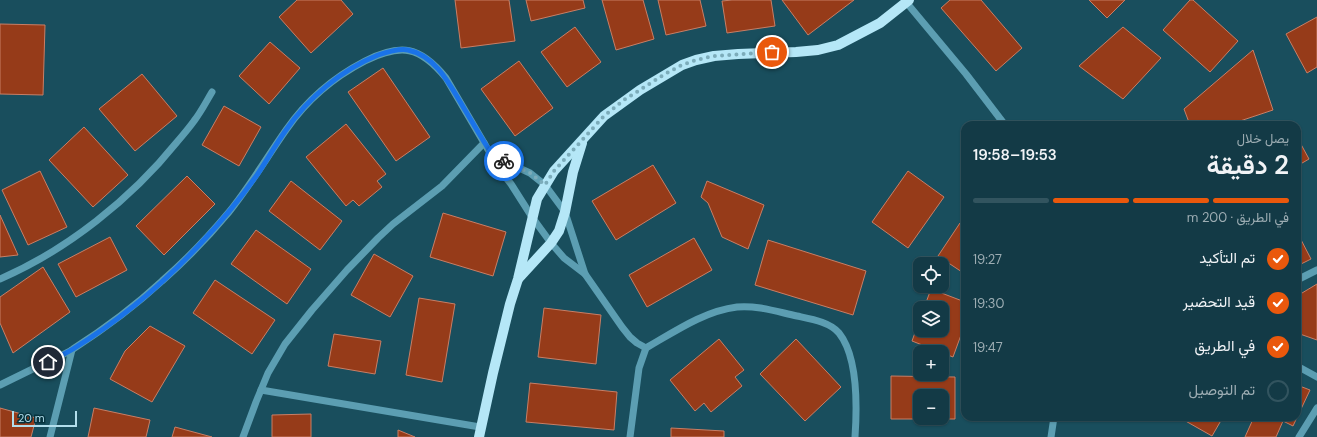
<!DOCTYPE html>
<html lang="ar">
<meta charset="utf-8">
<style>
:root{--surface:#133a46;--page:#204551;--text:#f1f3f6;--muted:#9dadb3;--line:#32545f;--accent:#ea580c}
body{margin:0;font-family:"DM Sans",Vazirmatn,sans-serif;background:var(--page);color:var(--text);direction:rtl;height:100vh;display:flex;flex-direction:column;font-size:15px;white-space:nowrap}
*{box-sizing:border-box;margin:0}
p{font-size:13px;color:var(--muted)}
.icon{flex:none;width:22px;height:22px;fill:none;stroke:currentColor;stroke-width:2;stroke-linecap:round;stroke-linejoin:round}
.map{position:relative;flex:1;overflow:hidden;direction:ltr}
.sheet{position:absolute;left:961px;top:121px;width:340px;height:300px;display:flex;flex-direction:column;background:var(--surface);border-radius:12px;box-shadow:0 1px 3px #0004,0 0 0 1px var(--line);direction:rtl}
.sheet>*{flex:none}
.buttons{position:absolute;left:913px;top:257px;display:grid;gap:8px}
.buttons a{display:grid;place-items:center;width:36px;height:36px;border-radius:8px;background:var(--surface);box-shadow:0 1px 3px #0004,0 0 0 1px var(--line);font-size:20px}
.scale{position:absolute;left:12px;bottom:10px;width:65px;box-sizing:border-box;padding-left:4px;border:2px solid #b2deec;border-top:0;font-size:11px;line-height:14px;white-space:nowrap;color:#b2deec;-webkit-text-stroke:3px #06333e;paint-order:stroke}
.pin{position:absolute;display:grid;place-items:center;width:34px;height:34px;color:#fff;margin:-17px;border:2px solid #fff;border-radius:50%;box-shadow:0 1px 4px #0007}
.courier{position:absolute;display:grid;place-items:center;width:40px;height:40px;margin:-20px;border:3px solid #1a73e8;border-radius:50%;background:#fff;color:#222;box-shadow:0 1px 5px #0007}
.headline em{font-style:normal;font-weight:600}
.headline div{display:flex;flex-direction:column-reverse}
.headline{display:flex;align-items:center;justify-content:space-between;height:68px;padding:0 12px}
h1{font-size:26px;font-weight:600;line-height:30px}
.bar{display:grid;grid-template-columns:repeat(4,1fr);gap:6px 4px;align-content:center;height:48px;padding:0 12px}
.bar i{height:5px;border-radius:3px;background:var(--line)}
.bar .current{background:var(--accent)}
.bar p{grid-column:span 4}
ol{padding:0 12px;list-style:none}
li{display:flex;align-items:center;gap:12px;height:44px}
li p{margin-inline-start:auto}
li .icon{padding:4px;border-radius:50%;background:var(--accent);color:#fff;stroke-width:4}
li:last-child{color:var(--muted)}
li i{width:22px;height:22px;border:2px solid var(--line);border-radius:50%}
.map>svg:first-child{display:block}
</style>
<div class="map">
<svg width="1317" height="437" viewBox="0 0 1317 437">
<rect width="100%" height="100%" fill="#194e5d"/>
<g fill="#963b19" stroke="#c87e65" fill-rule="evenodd">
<path d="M297,0H341L353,14L311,53L279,17Z"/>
<path d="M455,0H509L515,41L461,48Z"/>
<path d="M526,0H583L585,8L531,21Z"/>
<path d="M602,0H643L654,39L616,50Z"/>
<path d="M658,0H700L706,26L666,35Z"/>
<path d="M732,0H771L775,26L727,33L722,1Z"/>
<path d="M782,0H854L808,35Z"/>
<path d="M950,0H981L1022,48L996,71L941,8Z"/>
<path d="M1089,0H1125L1107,18Z"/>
<path d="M1190,0H1193L1238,41L1210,72L1163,30Z"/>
<path d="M1317,17V67L1307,73L1286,34Z"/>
<path d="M0,24L45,25L43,95L0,94Z"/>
<path d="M575,27L601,62L567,87L541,52Z"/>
<path d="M1123,27L1161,58L1123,99L1079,66Z"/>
<path d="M270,42L300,68L269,104L239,76Z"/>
<path d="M1253,50L1273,110L1228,125H1190L1184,109Z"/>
<path d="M519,61L553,108L515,136L481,89Z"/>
<path d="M383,68L430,137L396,161L348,92Z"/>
<path d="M142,74L177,116L135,151L99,109Z"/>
<path d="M224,106L261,127L239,166L202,145Z"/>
<path d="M346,124L386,174L377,181L382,187L359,206L353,200L346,206L306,157Z"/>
<path d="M84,127L128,175L93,207L49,160Z"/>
<path d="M1297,137L1309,159L1297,166Z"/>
<path d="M653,165L676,203L616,240L592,201Z"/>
<path d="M40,171L67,227L28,245L2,190Z"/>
<path d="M908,171L944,197L908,248L872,222Z"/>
<path d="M187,176L215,204L164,255L136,226Z"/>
<path d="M291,181L342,221L320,250L269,211Z"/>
<path d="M707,181L764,205L748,249L722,237L708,203L701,197Z"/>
<path d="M443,213L506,232L493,276L430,257Z"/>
<path d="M0,215L18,255L0,257Z"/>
<path d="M960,223L965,226V274L938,256Z"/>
<path d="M256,230L311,269L287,304L231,264Z"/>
<path d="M1297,232L1311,259L1297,266Z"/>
<path d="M110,237L127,270L76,297L58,264Z"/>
<path d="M694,238L712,270L647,307L629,275Z"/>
<path d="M768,240L866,271L853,315L755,285Z"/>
<path d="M374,254L413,276L390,317L351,295Z"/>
<path d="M43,267L70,312L13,353L0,323V297Z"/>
<path d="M215,280L275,320L252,354L193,313Z"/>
<path d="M1317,284V340L1297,333V296Z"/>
<path d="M931,289L965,302V324L953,357L912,341L920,319V330H942V308H924Z"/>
<path d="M419,298L455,304L442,382L406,375Z"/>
<path d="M544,308L601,315L596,364L538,357Z"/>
<path d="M150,326L185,346L152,402L110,379L125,351Z"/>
<path d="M334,334L381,341L375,374L328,366Z"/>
<path d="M719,339L744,370L735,377L742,386L711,412L704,403L695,411L670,380Z"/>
<path d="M796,339L841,387L805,421L760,374Z"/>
<path d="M891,376L955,377V419H891ZM920,396H942V418H920Z"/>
<path d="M530,383L617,392L614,430L526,422Z"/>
<path d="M1297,385L1310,390L1293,426L1283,421L1276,437H1245L1254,417H1297Z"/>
<path d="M0,408L36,418L31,437H0Z"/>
<path d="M94,408L150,420L146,437H88Z"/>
<path d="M311,414V437H272V415Z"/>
<path d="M1183,417H1223L1212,436L1182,419Z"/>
<path d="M175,427L212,437H172Z"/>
<path d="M671,428L724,431V437H671Z"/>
<path d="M398,430L415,437H398Z"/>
</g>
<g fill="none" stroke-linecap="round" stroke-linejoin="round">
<g stroke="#5c9eb2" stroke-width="7">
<path d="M906,2L966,74L1005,125"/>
<path d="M493,156L530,173L545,185L565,212L585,274L622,327L630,337L637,343L646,348"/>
<path d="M0,279C67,250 131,199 177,142C183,135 189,128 194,121C201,112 206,102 212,92"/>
<path d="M1297,280L1317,270"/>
<path d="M1297,366L1317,377"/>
<path d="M0,385C16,377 33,369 49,361C57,357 66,354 73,349C104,329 135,306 162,281C186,260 209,236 229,212C250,186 267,157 286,130C306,101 334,77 365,61C401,43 420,46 446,78L500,170L511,184L532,217L551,243L564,258L585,274"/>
<path d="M261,390L480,427"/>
<path d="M50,437L72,350"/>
<path d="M243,437L256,402L268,373L285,344L312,310L347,270L378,238L393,224L442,186L484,143"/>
<path d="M630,437L639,368L646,348C674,332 704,311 737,307C757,305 778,312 797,316C811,319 830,322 839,333C858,357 857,408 855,437"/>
<path d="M1051,437L1054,417"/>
<path d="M1299,437L1317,408"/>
</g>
<g stroke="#b5e7f7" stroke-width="10">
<path d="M519,278L551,243L559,231L565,212L573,172L582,143"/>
<path d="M479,437L493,373L510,304L518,279L537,199L554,171L604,116L640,90L682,65L696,60L714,56L738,54L796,52L818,50L838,45L880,23L909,0"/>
</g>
</g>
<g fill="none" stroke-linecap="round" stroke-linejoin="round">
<path stroke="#7cacba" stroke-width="4" stroke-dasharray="0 7.2" d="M504,161L530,173L545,185L554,171L604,116L624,100L665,74L682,65L696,60L714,56L772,52"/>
<path stroke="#1a73e8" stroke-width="5" d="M48,362C56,358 65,354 73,349C120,320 164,283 201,243C221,222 240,199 257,175C267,160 276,144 286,130C308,98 341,70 378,55C387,52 399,48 408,50C437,56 451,87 465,110C474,125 483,141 493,156L504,161"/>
</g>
</svg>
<div class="buttons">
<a><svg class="icon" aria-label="locate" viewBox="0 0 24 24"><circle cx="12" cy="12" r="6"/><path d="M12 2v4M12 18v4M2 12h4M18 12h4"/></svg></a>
<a><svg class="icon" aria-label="layers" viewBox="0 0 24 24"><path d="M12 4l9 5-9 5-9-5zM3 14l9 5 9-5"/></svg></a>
<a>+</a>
<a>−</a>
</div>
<div class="scale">20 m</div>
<div class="pin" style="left:772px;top:52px;background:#ea580c"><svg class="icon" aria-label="bag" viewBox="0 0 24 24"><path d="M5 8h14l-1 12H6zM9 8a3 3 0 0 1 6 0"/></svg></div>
<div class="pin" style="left:48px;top:362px;background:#1f2937"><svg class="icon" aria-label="home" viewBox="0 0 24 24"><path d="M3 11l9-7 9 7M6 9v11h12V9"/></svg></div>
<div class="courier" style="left:504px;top:161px"><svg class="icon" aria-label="bike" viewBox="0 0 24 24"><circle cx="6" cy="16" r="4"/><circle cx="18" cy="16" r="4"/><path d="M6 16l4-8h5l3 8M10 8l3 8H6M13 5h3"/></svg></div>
<section class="sheet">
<div class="headline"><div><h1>2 دقيقة</h1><p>يصل خلال</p></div><em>19:53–19:58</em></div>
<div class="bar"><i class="current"></i><i class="current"></i><i class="current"></i><i></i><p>في الطريق · 200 m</p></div>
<ol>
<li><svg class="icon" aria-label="check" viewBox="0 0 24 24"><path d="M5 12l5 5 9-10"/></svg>تم التأكيد<p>19:27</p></li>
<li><svg class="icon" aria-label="check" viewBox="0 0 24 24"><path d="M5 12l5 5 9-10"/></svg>قيد التحضير<p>19:30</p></li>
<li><svg class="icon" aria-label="check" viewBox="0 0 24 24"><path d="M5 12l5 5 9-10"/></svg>في الطريق<p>19:47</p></li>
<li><i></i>تم التوصيل</li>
</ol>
</section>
</div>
